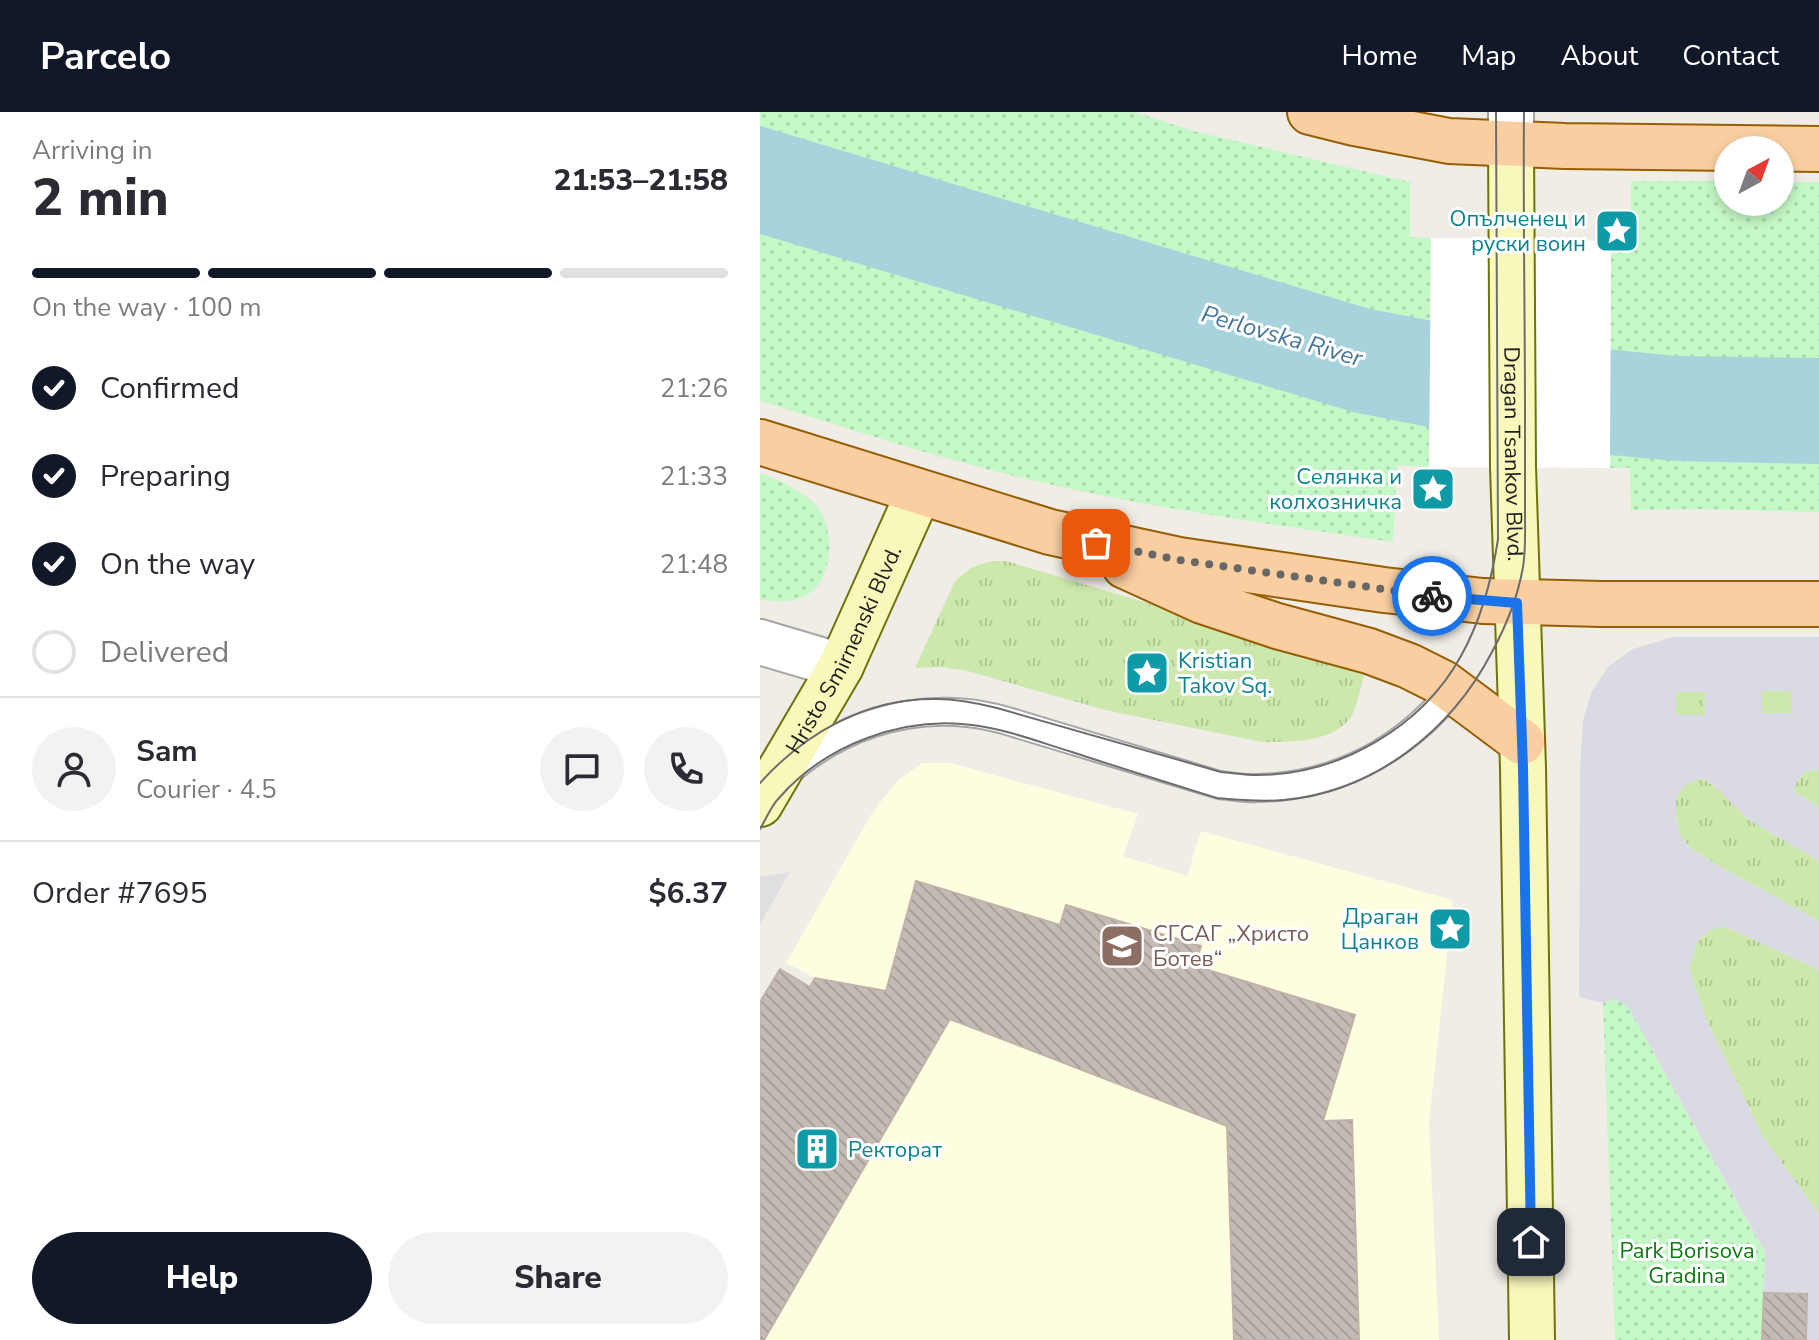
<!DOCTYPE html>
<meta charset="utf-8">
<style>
:root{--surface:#fff;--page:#f2f2f3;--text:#2b2b33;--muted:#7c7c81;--line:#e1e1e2;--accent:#111827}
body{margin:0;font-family:"Nunito Sans",sans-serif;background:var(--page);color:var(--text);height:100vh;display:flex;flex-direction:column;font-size:30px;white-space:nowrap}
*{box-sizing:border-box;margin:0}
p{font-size:26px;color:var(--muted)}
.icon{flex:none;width:44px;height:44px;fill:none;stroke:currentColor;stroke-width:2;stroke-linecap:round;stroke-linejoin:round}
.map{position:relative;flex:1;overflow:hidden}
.panel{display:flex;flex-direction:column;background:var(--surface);width:760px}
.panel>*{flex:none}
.needle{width:52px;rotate:41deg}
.fabs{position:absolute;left:954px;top:24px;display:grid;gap:16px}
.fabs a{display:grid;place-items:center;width:80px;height:80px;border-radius:50%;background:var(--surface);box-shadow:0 4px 12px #0003;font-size:40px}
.pin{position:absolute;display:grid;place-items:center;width:68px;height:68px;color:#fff;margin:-34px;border-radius:16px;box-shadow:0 4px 12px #0006}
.courier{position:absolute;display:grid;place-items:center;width:80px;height:80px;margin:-40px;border:6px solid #1a73e8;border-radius:50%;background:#fff;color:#222;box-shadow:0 2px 10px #0007}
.summary em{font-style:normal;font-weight:800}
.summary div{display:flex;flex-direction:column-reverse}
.summary{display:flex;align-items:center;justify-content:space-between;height:136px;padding:0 32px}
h1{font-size:52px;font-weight:800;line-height:60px}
.bar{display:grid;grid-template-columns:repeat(4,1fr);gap:12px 8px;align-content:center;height:96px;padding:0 32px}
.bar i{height:10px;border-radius:6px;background:var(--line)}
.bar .selected{background:var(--accent)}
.bar p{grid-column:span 4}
.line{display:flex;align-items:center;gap:20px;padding:0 32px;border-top:2px solid var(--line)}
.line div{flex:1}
.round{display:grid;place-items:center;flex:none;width:84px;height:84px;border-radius:42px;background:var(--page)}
ol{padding:0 32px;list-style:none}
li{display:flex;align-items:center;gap:24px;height:88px}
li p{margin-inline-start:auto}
li .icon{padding:8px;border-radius:50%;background:var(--accent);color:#fff;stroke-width:4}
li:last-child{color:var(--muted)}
li i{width:44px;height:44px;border:4px solid var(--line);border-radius:50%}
.action{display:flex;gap:16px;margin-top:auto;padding:16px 32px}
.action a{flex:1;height:92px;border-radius:48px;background:var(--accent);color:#fff;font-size:32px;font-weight:800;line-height:92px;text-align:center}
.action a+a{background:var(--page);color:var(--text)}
header{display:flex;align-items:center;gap:48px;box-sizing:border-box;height:112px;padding:0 40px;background:var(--accent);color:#fff}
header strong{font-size:38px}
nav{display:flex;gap:44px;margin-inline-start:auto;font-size:28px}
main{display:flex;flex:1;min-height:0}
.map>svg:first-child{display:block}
</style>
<header>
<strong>Parcelo</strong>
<nav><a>Home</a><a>Map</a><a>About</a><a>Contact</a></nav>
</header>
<main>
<section class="panel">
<div class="summary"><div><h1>2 min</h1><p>Arriving in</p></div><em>21:53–21:58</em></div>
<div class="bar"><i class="selected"></i><i class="selected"></i><i class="selected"></i><i></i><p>On the way · 100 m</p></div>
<ol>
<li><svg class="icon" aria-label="check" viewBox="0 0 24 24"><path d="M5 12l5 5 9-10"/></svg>Confirmed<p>21:26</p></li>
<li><svg class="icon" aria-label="check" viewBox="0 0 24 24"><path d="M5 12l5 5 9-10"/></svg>Preparing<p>21:33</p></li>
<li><svg class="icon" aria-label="check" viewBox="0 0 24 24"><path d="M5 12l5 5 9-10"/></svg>On the way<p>21:48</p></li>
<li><i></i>Delivered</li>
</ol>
<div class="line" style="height:144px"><a class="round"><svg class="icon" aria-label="person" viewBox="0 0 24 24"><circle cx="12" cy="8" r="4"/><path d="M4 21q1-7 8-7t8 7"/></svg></a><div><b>Sam</b><p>Courier · 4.5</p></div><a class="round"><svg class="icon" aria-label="chat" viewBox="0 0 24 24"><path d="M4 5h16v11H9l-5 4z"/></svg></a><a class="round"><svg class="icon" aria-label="phone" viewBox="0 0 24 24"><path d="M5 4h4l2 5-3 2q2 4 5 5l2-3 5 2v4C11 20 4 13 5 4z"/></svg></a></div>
<div class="line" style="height:104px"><div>Order #7695</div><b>$6.37</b></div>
<div class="action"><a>Help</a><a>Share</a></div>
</section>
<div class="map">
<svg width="1059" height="1228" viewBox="0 0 1059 1228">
<defs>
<pattern id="grass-tufts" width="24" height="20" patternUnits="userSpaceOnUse" patternTransform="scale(2)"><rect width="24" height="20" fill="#cde8ad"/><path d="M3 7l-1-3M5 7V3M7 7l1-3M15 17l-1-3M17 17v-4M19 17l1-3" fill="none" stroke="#b0c794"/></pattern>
<pattern id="park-dots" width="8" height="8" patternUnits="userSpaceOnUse" patternTransform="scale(2)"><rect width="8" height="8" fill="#c4f8c6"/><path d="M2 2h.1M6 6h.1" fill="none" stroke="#a8d4aa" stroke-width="1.8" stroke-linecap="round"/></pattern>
<pattern id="building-back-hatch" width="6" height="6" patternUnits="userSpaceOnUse" patternTransform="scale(2)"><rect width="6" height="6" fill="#c4bbb5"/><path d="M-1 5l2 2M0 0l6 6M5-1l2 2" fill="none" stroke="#a8a09b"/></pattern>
</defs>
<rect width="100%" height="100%" fill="#f0ece6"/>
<path fill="#fefde0" d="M162,651H190L378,702L363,744L427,764L441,719L693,788L669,1011L679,1228H0V962L55,866L26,851L112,701L137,669Z"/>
<g fill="url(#grass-tufts)">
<path d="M233,449H246L606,556C602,570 599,585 594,599C580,631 532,630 502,630L345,598L208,559L181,555L155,556L195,469L211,456L221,452Z"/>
<path d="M945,579V603H915L916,580Z"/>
<rect x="1002" y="579" width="29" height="22"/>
<path d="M1059,658V695L1036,681L1033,675L1044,660Z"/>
<path d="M941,666L956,675L989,708L1059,749V809L957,753L933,738L920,724L916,703V686L926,672Z"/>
<path d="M966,815L1059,858V1102L1003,1025L947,909L929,857L938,828L951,817Z"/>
</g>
<g fill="url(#park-dots)">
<path d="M0,0H374L437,20L650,70V125L671,126L669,355L637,353L633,430C509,412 384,395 262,366C173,345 87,316 0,289Z"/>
<path d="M871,69H968V90H1020V70H1059V400L941,397L871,398L870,356H850L851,129L871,128Z"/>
<path d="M0,361C18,367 47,381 58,396C76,420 73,472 43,485C29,491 14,490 0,487Z"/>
<path d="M855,887L868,895L1005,1141L1002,1228H855L843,891Z"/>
</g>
<path fill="#dfdfdf" d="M30,760L0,812V765Z"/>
<path fill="#dadae5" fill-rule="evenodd" d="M913,525H1059V658L1044,660L1034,675L1036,681L1059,695V749L989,708L956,675L942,666L926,672L916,686V703L920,724L933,738L957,753L1059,809V858L966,815L951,817L938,828L929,857L947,909L1003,1025L1059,1102V1228H1046L1047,1183L1004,1181L1005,1140L868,895L855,887L843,891L819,885L820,657L823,608L832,579L849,554L873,537ZM1002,579H1031V601H1002ZM916,580H945V603H916Z"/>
<path fill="#a7d3dc" d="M0,14L610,197L788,231L915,244L1059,246V352L917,349L773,336L593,300L0,122Z"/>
<path fill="#fff" d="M671,126L851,129L850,356L669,355Z"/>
<g fill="url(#building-back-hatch)" stroke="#c1b2a8" stroke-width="2">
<path d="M156,769L300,813L306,793L441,834L435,854L595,903L563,1009L592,1008L599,1228H474L467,1014L190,907L4,1228H0V890L20,857L50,875L55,866L126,879Z"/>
<path d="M1004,1181L1047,1182L1046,1228H1002Z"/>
</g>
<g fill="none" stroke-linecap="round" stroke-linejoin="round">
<g stroke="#a6a6a6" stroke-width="30">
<path id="lane" d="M31,657C80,616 143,594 207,601C220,602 232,605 244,608L459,673C471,674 484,677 496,676C576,675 643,639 693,578"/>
</g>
<g stroke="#a6a6a6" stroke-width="48">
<g id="street">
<path d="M751,32V0"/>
<path d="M0,530L81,554"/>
</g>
</g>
<g stroke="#6e7408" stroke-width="48">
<g id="secondary">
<path id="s1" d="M751,32L753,355L763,656L772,1228"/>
<path id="s2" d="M0,692L81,554L159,380"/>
</g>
</g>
<g stroke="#965e04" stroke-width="48">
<g id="primary">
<path d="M550,0L594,11L689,29L805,34L1059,37"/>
<path d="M0,330L290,420L419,448L624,478L723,489L842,492H1059"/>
<path d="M365,454L442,489L517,514L609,539L649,554L683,571L762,630"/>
</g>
</g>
<use href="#lane" stroke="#fff" stroke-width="26"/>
<use href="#street" stroke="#fff" stroke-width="44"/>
<use href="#secondary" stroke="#f8f8bb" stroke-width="44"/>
<use href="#primary" stroke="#f9cfa1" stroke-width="44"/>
<g stroke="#6d6d6d" stroke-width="2">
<path d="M0,671C45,621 106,586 176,587C197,587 217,591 237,596L461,660C473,661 486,663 498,663C579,663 662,615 701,544C721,508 732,467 738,427L736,0"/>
<path d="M0,717C6,707 11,694 19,686C65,633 142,604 212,613C246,617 279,630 312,640C360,656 409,671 457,686C479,688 501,690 524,688C614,680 691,619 732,540C746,514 758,484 763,455C766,437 765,418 765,400C765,368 765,336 765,303C765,202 763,101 764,0"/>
</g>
</g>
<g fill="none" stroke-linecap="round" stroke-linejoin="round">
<path stroke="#686765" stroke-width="8" stroke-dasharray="0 14.4" d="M336,431L419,448L672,484"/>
<path stroke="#1a73e8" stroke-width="10" d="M672,484L757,491L763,656L771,1130"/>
</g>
<defs>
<g id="sight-square" transform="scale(2.3)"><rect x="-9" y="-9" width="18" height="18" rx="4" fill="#0f9aa8" stroke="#fff"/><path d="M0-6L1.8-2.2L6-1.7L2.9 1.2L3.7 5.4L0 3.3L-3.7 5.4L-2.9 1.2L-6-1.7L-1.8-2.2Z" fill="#fff"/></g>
<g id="school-square" transform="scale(2.3)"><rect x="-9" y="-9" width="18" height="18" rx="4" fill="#8d6e63" stroke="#fff"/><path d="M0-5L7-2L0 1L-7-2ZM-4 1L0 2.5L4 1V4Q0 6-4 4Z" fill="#fff"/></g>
<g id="building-square" transform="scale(2.3)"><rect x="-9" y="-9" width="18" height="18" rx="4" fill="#0f9aa8" stroke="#fff"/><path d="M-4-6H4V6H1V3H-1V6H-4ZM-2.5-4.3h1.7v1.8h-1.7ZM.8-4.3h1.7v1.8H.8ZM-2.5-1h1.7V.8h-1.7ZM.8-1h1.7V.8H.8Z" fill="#fff"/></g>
</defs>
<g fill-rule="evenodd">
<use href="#sight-square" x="857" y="119"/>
<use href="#sight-square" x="673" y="377"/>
<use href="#sight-square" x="387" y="561"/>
<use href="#sight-square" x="690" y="817"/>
<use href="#school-square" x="362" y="834"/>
<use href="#building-square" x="57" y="1037"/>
</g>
<g text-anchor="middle" stroke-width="6" stroke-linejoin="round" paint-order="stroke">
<g font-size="22" fill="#0d838f" stroke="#fff" text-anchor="end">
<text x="826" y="114">Опълченец и<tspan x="826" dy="25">руски воин</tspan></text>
<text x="642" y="372">Селянка и<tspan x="642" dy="25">колхозничка</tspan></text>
<text x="418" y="556" text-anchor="start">Kristian<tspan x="418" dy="25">Takov Sq.</tspan></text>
<text x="659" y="812">Драган<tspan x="659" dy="25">Цанков</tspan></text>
<text x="88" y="1045" text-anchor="start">Ректорат</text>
</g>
<g font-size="22" fill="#1f1f1f" stroke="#fff">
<text dy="8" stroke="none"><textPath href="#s1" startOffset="310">Dragan Tsankov Blvd.</textPath></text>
<text dy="8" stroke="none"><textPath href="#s2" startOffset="176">Hristo Smirnenski Blvd.</textPath></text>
</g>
<g font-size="22" fill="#785e54" stroke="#fff" text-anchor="start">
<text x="393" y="829">СГСАГ „Христо<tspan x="393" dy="25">Ботев“</tspan></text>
</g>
<g font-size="22" fill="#0f7b12" stroke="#fff">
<text x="927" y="1146">Park Borisova<tspan x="927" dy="25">Gradina</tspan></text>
</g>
<g font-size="24" font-style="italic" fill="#48779c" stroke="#fff">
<text transform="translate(522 224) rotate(16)" y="8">Perlovska River</text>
</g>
</g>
</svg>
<div class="fabs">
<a><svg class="needle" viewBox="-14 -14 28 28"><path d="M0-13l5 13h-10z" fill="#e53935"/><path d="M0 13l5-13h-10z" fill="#7c7c81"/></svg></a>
</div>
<div class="pin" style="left:336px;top:431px;background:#ea580c"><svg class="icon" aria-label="bag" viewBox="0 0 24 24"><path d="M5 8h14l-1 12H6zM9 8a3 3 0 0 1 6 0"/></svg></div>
<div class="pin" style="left:771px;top:1130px;background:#1f2937"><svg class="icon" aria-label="home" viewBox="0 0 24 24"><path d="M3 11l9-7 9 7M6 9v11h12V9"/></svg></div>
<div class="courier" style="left:672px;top:484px"><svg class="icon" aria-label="bike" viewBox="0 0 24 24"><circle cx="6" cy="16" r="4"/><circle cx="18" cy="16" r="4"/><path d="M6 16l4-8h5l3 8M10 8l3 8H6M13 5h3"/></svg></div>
</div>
</main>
